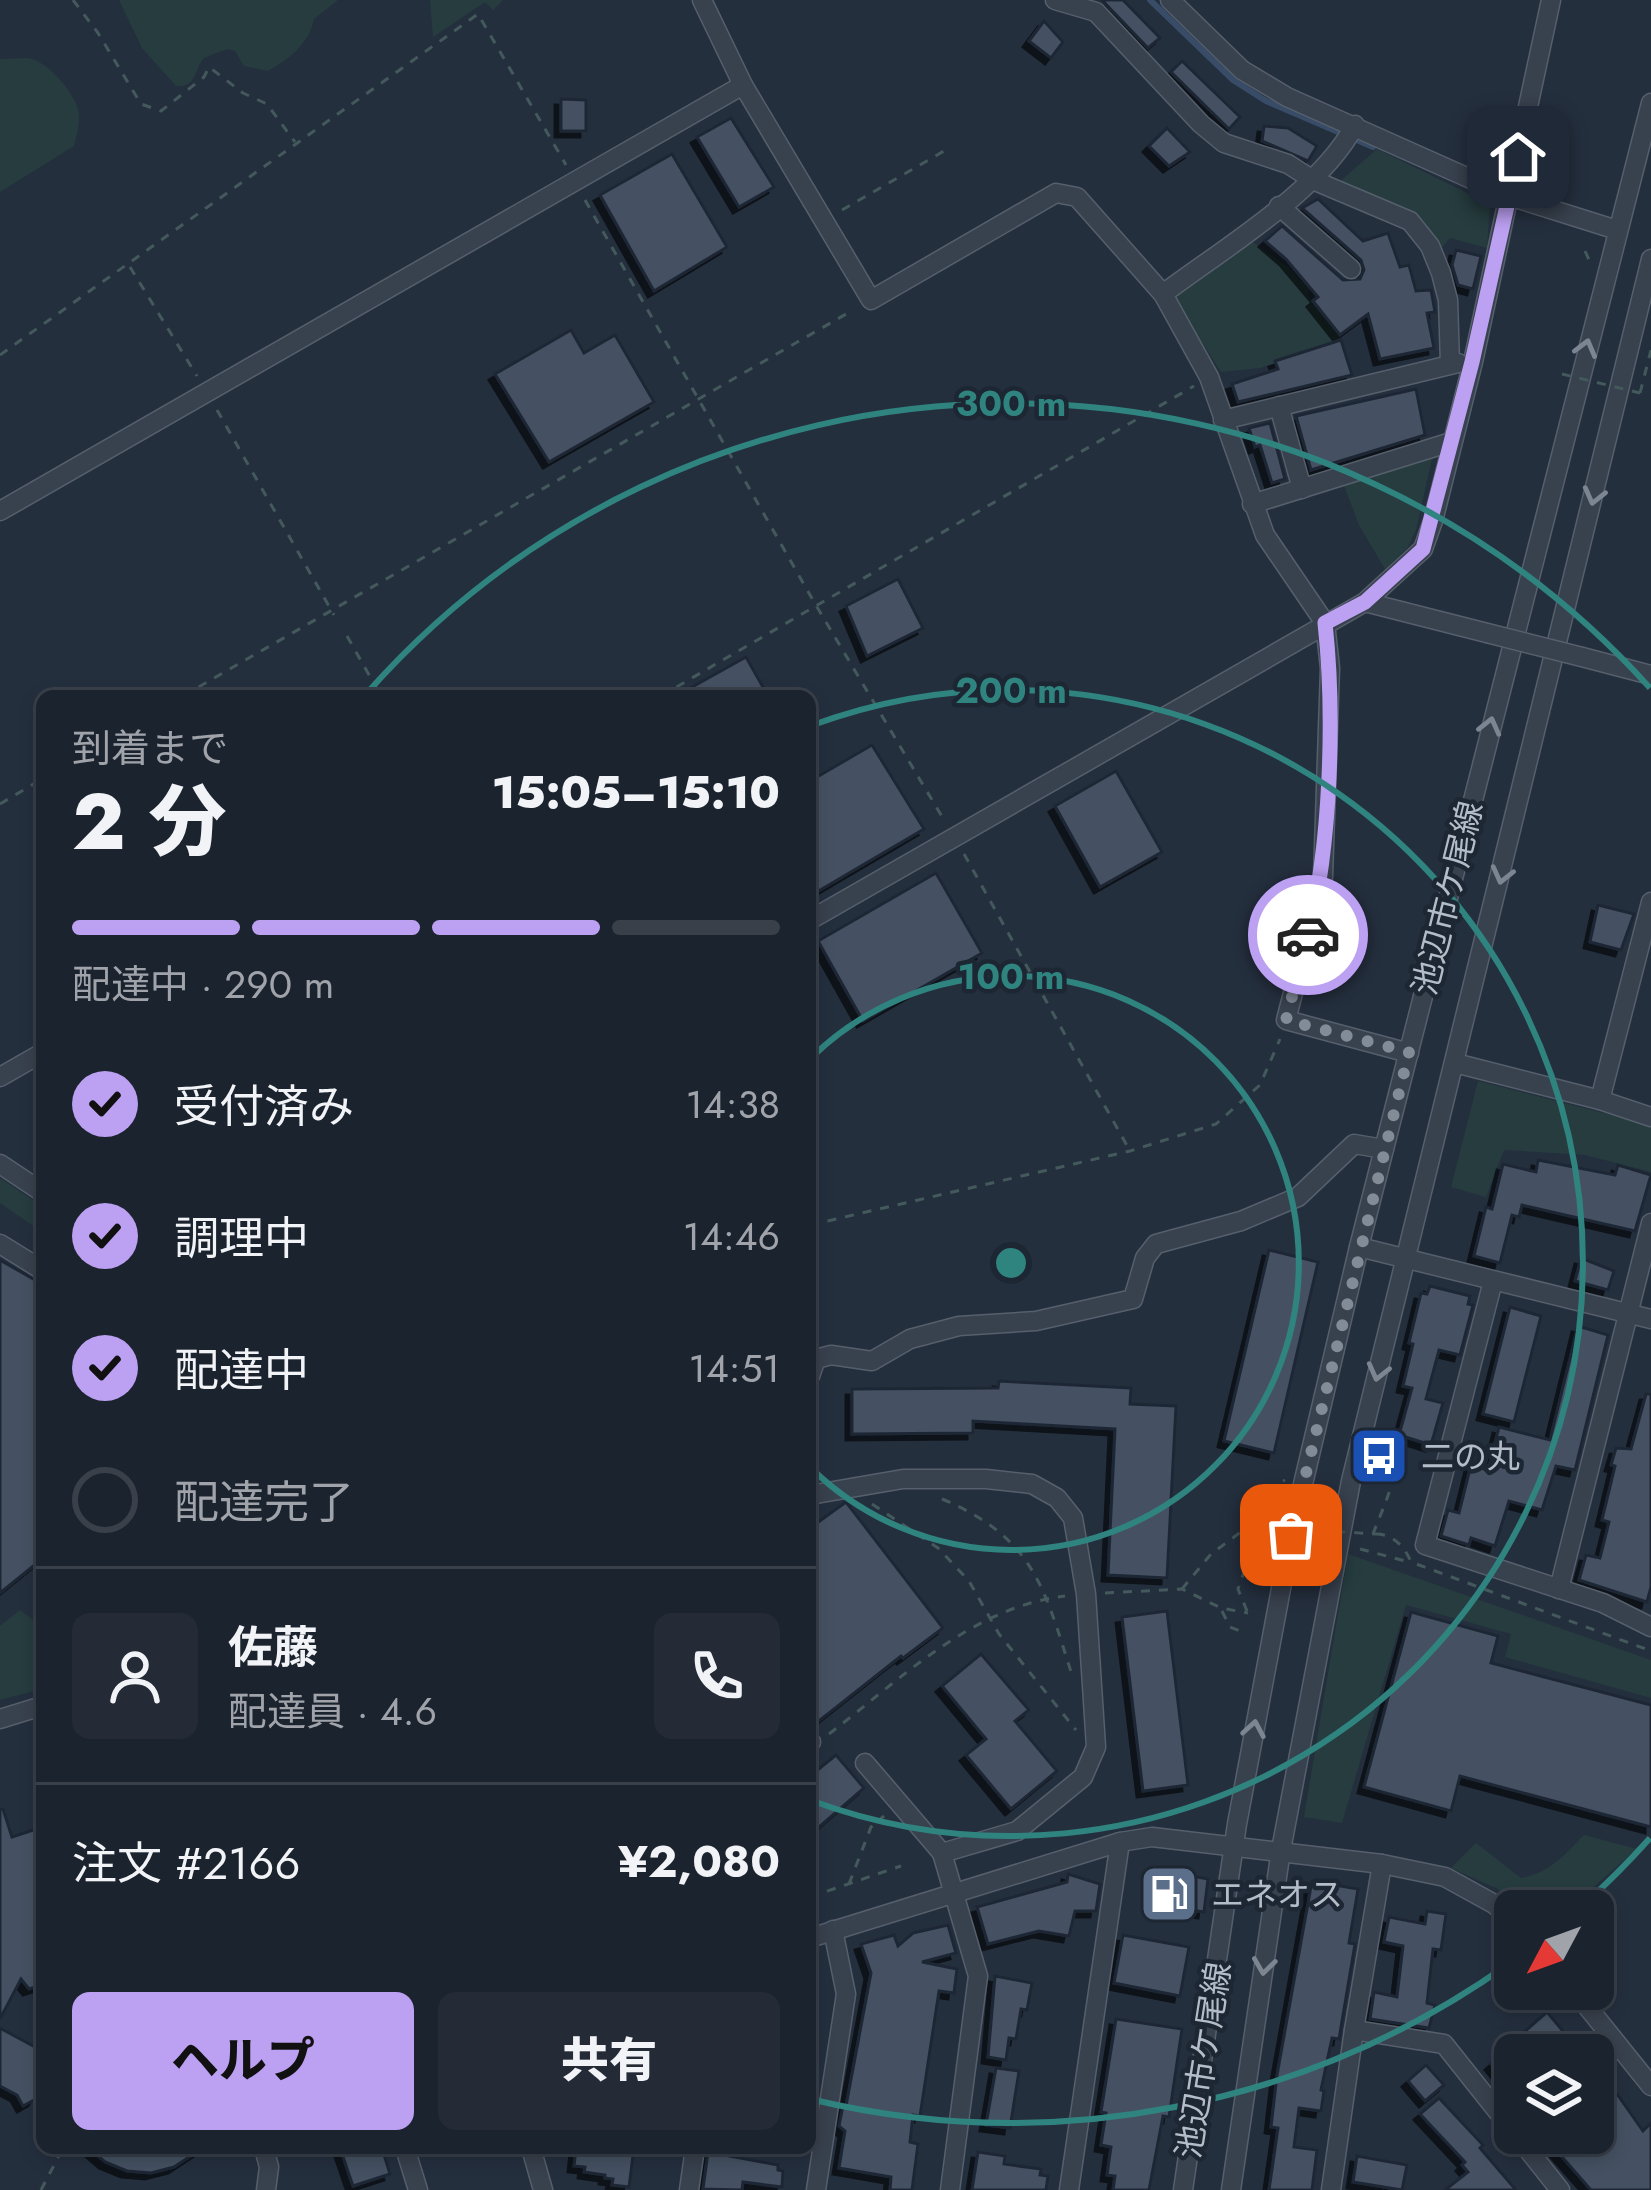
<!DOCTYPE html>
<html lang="ja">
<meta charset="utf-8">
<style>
:root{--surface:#1b232e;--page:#242b36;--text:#f1f3f6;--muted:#a0a4aa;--line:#39404a;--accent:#bca0f2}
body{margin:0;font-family:Jost,"Noto Sans JP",sans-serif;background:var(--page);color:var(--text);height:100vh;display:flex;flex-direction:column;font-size:45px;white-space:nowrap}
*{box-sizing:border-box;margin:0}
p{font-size:39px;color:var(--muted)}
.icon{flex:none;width:66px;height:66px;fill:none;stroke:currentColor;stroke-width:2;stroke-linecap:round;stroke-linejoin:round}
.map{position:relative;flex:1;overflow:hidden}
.panel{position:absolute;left:36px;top:690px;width:780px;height:1464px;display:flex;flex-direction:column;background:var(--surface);border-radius:18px;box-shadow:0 6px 18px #0003,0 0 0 3px var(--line)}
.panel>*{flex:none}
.needle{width:78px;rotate:229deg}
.controls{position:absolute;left:1494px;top:1890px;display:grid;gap:24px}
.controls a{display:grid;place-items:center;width:120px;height:120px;border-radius:18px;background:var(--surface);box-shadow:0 6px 18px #0003,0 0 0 3px var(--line);font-size:60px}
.pin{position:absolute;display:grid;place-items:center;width:102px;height:102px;color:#fff;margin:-51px;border-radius:24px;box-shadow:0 6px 18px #0006}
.courier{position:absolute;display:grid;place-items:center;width:120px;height:120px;margin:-60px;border:9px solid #bca0f2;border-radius:50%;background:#fff;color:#222;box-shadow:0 3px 15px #0007}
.overview em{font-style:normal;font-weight:800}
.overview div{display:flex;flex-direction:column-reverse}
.overview{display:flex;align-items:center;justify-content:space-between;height:204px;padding:0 36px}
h1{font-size:78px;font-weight:800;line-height:90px}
.bar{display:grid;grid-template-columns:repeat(4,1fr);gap:18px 12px;align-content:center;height:144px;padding:0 36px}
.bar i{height:15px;border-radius:9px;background:var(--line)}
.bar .active{background:var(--accent)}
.bar p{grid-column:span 4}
.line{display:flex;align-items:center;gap:30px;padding:0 36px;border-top:3px solid var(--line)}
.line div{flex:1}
.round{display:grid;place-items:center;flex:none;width:126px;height:126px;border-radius:18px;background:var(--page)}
ol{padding:0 36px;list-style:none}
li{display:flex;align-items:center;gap:36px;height:132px}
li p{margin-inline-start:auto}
li .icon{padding:12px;border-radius:50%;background:var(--accent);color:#111;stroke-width:4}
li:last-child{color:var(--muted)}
li i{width:66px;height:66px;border:6px solid var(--line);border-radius:50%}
.button{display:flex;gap:24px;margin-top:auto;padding:24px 36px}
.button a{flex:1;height:138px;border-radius:18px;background:var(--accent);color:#111;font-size:48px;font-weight:800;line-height:138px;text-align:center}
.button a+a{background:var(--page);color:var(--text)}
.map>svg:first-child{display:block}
</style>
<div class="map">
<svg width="1651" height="2190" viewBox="0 0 1651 2190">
<defs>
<filter id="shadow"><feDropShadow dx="-6" dy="6" stdDeviation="0" flood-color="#0009"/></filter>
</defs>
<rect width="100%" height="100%" fill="#242f3e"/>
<g fill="#263c3f">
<path d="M119,0H338L314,19C310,43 288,60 268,71L244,66L235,51L227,49L204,58C194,69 197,88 176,86L142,48Z"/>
<path d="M430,0H503L493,10L485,2L433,37Z"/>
<path d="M28,58C47,61 70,88 77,106C82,118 77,133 74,146L0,192V59Z"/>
<path d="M1377,149L1490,204L1487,248L1450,238L1439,251L1337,184Z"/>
<path d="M1250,240L1288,267L1310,290L1307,294L1342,341L1260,368L1221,372L1176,302L1178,293Z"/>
<path d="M1427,453L1432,458L1416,530L1408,547L1385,569L1359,525L1343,483Z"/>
<path d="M1478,1081L1651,1125V1172L1585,1155L1504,1150L1486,1197L1451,1187Z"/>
<path d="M0,1178L42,1206V1232L0,1203Z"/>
<path d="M1348,1554L1651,1660V1698L1505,1657L1511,1634L1406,1605L1342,1823L1304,1817Z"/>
<path d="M20,1610L38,1624L42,1622V1689L0,1700V1626Z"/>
<path d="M1584,1835L1637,1849L1566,1911H1525L1498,1889L1451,1868L1476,1843L1521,1878C1550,1873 1564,1855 1584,1835Z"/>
</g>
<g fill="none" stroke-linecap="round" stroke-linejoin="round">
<path stroke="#394c67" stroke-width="6" d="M1150,0L1233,80L1266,101L1373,147"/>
</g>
<g fill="#455162" stroke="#1f2835" stroke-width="3" filter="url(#shadow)">
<path d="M1102,0H1123L1160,38L1148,48Z"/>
<path d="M1044,21L1063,42L1051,58L1029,41Z"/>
<path d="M1182,61L1240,117L1229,129L1171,72Z"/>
<path d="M561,99L586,100V131H561Z"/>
<path d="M731,118L774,187L739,207L697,137Z"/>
<path d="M1264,126L1288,128L1317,146L1308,161L1262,141Z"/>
<path d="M1167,128L1190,152L1169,166L1149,146Z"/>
<path d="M672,154L727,247L654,291L600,195Z"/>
<path d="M1318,199L1363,241L1388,233L1400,267L1409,265L1416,291L1431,290L1435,312L1427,313L1434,348L1380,359L1368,314L1340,335L1313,301L1318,297L1286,259L1265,241L1282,226L1343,280L1360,279L1364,270L1361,260L1302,208Z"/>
<path d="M1456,250L1481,256L1473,289L1458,285L1452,265Z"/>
<path d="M571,330L584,353L615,335L654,402L549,462L495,374Z"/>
<path d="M1341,340L1352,375L1238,402L1232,384L1278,369L1275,361Z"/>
<path d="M1416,389L1425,435L1311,470L1296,416Z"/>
<path d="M1270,423L1285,479L1272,483L1260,445L1255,447L1249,428Z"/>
<path d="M898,579L923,628L867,656L846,606Z"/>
<path d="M746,657L768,696H676Z"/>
<path d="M872,745L924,829L810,896V781Z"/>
<path d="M1116,771L1162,852L1100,887L1055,806Z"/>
<path d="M936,873L982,953L863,1021L818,941Z"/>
<path d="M1598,905L1634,914L1621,950L1590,942Z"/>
<path d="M1538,1160L1615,1175L1618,1165L1651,1175L1635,1231L1522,1205L1519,1217L1512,1215L1500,1263L1474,1256L1486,1207L1492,1209L1503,1164L1536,1172Z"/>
<path d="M1269,1250L1318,1262L1274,1453L1224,1441Z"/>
<path d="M1581,1258L1614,1271L1608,1290L1575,1281Z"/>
<path d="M0,1260L42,1284V1559L0,1593Z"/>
<path d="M1430,1286L1470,1296L1468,1304L1473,1305L1460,1355L1439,1350L1426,1399L1443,1403L1431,1445L1399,1435L1412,1388L1403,1386L1413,1344L1409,1343L1421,1293L1427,1294Z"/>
<path d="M1510,1307L1541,1316L1514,1422L1483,1414Z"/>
<path d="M1578,1326L1608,1335L1575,1470L1556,1466L1542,1510L1509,1501L1495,1546L1471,1538L1469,1545L1441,1536L1448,1510L1459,1513L1471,1465L1488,1470L1499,1427L1550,1440Z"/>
<path d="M999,1381L1131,1388L1130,1404L1176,1406L1167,1578L1108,1575L1115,1429L973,1421V1433L852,1434V1389L998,1388Z"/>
<path d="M1646,1394H1651V1587L1647,1602L1579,1580L1586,1555L1600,1558L1609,1522L1602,1520L1615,1466L1611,1465L1616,1448L1631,1449Z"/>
<path d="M846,1502L943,1628L903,1658L901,1656L810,1728V1528Z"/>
<path d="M1167,1611L1188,1785L1143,1791L1122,1617Z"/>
<path d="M1411,1612L1498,1636L1491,1663L1651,1705V1827L1460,1776L1451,1811L1364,1787Z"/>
<path d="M981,1654L1029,1710L1015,1721L1057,1771L1011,1809L966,1755L986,1739L942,1686Z"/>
<path d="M836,1755L864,1788L810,1835V1776Z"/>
<path d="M0,1809H3L12,1837L42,1827V1985L29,1989L21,1979L0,2019Z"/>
<path d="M1166,1871L1208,1879L1204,1912L1161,1905Z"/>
<path d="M1068,1874L1100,1884L1096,1911H1075L1069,1936L1039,1931L988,1944L977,1907L1067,1882Z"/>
<path d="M1312,1881L1358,1889L1349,1943L1355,1944L1339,2039L1332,2038L1321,2090L1324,2091L1321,2111L1299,2108L1294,2147L1317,2150L1312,2190H1269L1278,2128L1271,2127L1277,2075Z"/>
<path d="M1427,1911L1446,1914L1441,1950L1433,1949L1427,2003L1435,2005L1429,2028L1370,2019L1374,1992L1397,1997L1403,1946L1384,1942L1389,1917L1425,1924Z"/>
<path d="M948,1925L956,1953L922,1962L957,1969L954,1993L939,1991L920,2116L913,2115L910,2142L918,2144L912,2190H890L891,2177L839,2168L845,2131L839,2126L843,2106H846L871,1973L861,1944L894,1935L898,1946L913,1933Z"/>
<path d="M1123,1935L1189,1947L1180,1996L1114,1983Z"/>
<path d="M995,1976L1032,1983L1027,2010L1021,2009L1016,2039L1009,2038L1006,2060L988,2057Z"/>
<path d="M1547,2012L1567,2036L1543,2055L1524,2032Z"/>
<path d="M1116,2019L1182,2029L1169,2117L1163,2116L1149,2190H1113L1115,2176L1107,2175L1111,2147L1101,2145L1106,2113L1101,2112Z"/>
<path d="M0,2028L35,2047L42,2057V2085L34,2100L23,2106L17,2095L0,2086Z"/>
<path d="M1515,2043V2093L1491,2064Z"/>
<path d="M1426,2065L1444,2085L1425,2101L1408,2081Z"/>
<path d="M996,2068L1019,2071L1010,2128L986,2125Z"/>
<path d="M1593,2069L1617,2094L1643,2131L1651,2123V2190H1591L1541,2133H1593Z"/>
<path d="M1439,2098L1483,2145L1480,2148L1516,2190H1445L1468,2172L1462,2165L1465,2162L1420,2114Z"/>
<path d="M89,2148H203L174,2167L151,2173L127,2171L105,2162Z"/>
<path d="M340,2148H382L390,2174L353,2186Z"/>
<path d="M576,2148H634L629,2187L612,2185L613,2179L605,2178V2175L584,2172L585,2167L574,2166Z"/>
<path d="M708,2152L778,2165V2170L783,2171L782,2187L743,2182L742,2190L703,2189Z"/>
<path d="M978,2152L1005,2156L1004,2164L1041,2169L1040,2175L1048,2176L1046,2190H972Z"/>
<path d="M1357,2156L1407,2165L1402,2190L1353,2182Z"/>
</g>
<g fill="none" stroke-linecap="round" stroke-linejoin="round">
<g stroke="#565f6c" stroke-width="21">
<g id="minor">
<path d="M702,0L743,85L871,300L1056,193L1077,197L1163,294L1209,377L1265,535L1325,623L1330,668L1323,877L1286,1020L1409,1053"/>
<path d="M1055,0L1096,12L1201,124L1224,143L1288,164L1313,180L1410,221L1430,246L1441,273L1448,300L1450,364"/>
<path d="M1170,0L1242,70L1287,97L1509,196L1617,230"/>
<path d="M1279,206L1351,269"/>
<path d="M1163,294C1224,248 1319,192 1355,125"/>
<path d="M1279,406L1302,489"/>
<path d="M1223,420L1458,363"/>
<path d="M1252,504L1451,442"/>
<path d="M0,511L743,85"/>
<path d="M1365,602L1487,633"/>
<path d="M1582,657L1651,675"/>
<path d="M810,920L1365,602L1423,549L1433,521L1473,362L1551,0"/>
<path d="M1455,1063L1600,1100L1651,902"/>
<path d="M0,1077L42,1053"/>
<path d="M1600,1100L1651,1117"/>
<path d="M0,1164L42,1192"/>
<path d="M0,1244L42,1270"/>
<path d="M1359,1247L1651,1319"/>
<path d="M1493,1281L1425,1545L1603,1603L1651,1627"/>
<path d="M810,1376L816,1359L831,1355L872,1361L910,1339L959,1326L1036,1321L1133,1299L1145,1258L1156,1244L1241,1221L1298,1197L1354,1144L1384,1149"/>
<path d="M810,1495L903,1479H986L1032,1484L1057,1498L1073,1518L1086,1594L1096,1747L1083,1777L1017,1831L942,1853L865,1763"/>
<path d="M1559,1589L1651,1223"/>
<path d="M0,1719L42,1706"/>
<path d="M810,1742H811"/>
<path d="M942,1853L978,1976L950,2190"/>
<path d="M810,1938L1120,1842L1152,1837L1382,1864L1445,1877L1494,1904L1515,1923"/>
<path d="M1573,1989L1651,2086"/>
<path d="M1354,2030L1382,1864"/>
<path d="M264,2148L269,2167L266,2190"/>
<path d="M405,2148L418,2190"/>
<path d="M531,2148L543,2190"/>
<path d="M689,2190L695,2148"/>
<path d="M816,2190L846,1994L833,1930"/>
<path d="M1069,2190L1120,1842"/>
<path d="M1183,2190L1237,1824L1291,1535L1359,1247L1651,103"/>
<path d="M1231,2190L1281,1850L1351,1481L1651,259"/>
<path d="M1331,2190L1354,2030L1444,2044L1560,2190"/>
</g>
</g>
<g stroke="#44595c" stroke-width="3" stroke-dasharray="9 9" stroke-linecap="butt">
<path d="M73,0L98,33L141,104L161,111L204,77L209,67L243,93L267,104L295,142"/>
<path d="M585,200L814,602L944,820"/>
<path d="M842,210L944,151"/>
<path d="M1585,251L1590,262"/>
<path d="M130,267L197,376"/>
<path d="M0,355L478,14L566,165"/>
<path d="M1640,393L1651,350"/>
<path d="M217,410L334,615"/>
<path d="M347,636L381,696"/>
<path d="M183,696L853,310"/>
<path d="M661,696L1194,386"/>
<path d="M0,804L42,779"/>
<path d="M964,854L1130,1151"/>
<path d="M810,1225L1130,1151L1216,1124L1260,1085L1280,1039"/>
<path d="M942,1499C1034,1538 1044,1587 1072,1675"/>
<path d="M872,1504L938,1548L969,1581L999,1634L1076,1730"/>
<path d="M1373,1534C1384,1504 1405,1467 1390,1436"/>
<path d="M1376,1534C1393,1534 1405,1547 1411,1562L1651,1651"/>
<path d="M1360,1549L1409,1562"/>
<path d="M1105,1593L1182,1589L1221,1608L1248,1613"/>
<path d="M1222,1611L1230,1627L1245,1633"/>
<path d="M1247,1611L1238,1589L1258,1532L1256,1527L1276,1485L1285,1480"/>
<path d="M829,1734C901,1679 972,1607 1065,1596"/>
<path d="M849,1884L871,1827L884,1816"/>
<path d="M810,1897L901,1866"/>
<path d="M42,1999L37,2001L42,2015"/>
<path d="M41,2190L63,2148"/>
</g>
<use href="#minor" stroke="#38414e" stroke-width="18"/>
<g stroke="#565f6c" stroke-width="21" stroke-linecap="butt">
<path id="minor-bridge" d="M1487,633L1582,657"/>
</g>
<g stroke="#44595c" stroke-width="3" stroke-dasharray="9 9" stroke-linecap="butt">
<path d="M1562,374L1640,393"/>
<path d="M1182,1589L1211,1554L1249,1526L1376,1534"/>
</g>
<use href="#minor-bridge" stroke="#38414e" stroke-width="18"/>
</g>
<defs><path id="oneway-chevron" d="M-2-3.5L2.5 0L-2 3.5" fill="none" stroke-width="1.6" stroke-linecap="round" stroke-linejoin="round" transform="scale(3)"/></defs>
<g stroke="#7c8592">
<use href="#oneway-chevron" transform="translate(1586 348) rotate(-75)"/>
<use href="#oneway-chevron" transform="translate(1594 496) rotate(104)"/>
<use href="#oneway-chevron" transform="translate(1490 726) rotate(-76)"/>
<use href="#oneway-chevron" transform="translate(1502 875) rotate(104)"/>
<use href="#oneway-chevron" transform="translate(1378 1372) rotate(104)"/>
<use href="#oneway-chevron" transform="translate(1254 1729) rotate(-80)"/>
<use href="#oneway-chevron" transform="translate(1264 1966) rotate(98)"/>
</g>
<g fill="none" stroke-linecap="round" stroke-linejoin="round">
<path stroke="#828b98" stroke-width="12" stroke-dasharray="0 21.6" d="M1291,1535L1409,1052L1286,1020L1308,935"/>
<path stroke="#bca0f2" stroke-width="15" d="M1308,935C1331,846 1335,714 1325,623L1365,602L1423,549L1472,362L1518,157"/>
</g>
<g fill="none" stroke="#308480" stroke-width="6">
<path d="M812 1057A287 287 0 1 1 812 1469"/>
<path d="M810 726A573 573 0 1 1 810 1800"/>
<path d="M1650 1838A860 860 0 0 1 1581 1907M1510 1963A860 860 0 0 1 810 2099M367 693A860 860 0 0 1 1650 688"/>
</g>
<defs>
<g id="bus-square" transform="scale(3)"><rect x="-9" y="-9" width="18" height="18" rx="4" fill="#1a4fb4" stroke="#1d2633"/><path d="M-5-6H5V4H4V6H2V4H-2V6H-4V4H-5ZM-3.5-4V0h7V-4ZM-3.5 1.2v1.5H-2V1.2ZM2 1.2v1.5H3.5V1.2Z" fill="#fff"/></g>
<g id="fuel-square" transform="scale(3)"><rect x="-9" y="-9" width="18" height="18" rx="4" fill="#5c6f8a" stroke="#1d2633"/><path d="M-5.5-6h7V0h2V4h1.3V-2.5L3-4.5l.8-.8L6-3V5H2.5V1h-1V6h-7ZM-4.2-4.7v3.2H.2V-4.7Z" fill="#fff"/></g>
</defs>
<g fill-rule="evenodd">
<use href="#bus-square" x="1379" y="1456"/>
<use href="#fuel-square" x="1169" y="1894"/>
</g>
<g text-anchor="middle" stroke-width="9" stroke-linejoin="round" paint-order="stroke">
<g font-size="33" fill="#b4bcc9" stroke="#1d2633">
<text transform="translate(1447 898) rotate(-76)" y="12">池辺市ケ尾線</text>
<text transform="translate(1203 2060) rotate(-81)" y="12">池辺市ケ尾線</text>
</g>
<g font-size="33" fill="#b4bcc9" stroke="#1d2633" text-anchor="start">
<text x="1421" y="1468">二の丸</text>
<text x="1211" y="1906">エネオス</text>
</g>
</g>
<circle cx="1011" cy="1263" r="18" fill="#308480" stroke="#1d2633" stroke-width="6"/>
<g font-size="36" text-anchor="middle" font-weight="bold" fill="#308480" stroke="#1d2633" stroke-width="9" stroke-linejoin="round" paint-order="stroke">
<text x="1011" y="416">300 m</text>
<text x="1011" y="703">200 m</text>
<text x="1011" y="989">100 m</text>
</g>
</svg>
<div class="controls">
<a><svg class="needle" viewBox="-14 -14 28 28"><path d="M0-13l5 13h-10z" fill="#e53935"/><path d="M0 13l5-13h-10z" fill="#a0a4aa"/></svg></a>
<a><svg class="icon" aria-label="layers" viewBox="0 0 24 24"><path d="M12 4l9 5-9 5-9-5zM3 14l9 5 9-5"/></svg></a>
</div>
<div class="pin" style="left:1291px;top:1535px;background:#ea580c"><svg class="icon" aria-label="bag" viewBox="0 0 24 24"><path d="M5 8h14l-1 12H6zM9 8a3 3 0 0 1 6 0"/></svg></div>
<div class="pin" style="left:1518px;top:157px;background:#1f2937"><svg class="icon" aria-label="home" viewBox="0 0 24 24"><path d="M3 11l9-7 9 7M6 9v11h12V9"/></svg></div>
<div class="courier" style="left:1308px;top:935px"><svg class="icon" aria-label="car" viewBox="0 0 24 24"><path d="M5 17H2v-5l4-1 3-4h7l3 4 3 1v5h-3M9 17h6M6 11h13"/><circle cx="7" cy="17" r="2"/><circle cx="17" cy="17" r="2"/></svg></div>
<section class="panel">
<div class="overview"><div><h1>2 分</h1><p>到着まで</p></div><em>15:05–15:10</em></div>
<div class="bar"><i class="active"></i><i class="active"></i><i class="active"></i><i></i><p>配達中 · 290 m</p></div>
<ol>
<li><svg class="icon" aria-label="check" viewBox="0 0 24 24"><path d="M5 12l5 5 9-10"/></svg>受付済み<p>14:38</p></li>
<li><svg class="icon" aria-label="check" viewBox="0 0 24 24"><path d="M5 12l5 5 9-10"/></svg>調理中<p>14:46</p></li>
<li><svg class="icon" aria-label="check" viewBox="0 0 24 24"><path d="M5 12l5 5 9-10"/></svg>配達中<p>14:51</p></li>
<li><i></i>配達完了</li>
</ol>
<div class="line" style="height:216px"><a class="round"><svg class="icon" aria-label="person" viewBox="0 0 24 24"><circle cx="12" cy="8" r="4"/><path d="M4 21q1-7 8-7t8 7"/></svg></a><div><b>佐藤</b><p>配達員 · 4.6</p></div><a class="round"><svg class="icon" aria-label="phone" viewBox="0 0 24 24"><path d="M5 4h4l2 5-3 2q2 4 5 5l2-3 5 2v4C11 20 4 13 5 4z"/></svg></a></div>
<div class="line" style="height:156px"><div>注文 #2166</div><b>¥2,080</b></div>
<div class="button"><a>ヘルプ</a><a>共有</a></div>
</section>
</div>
